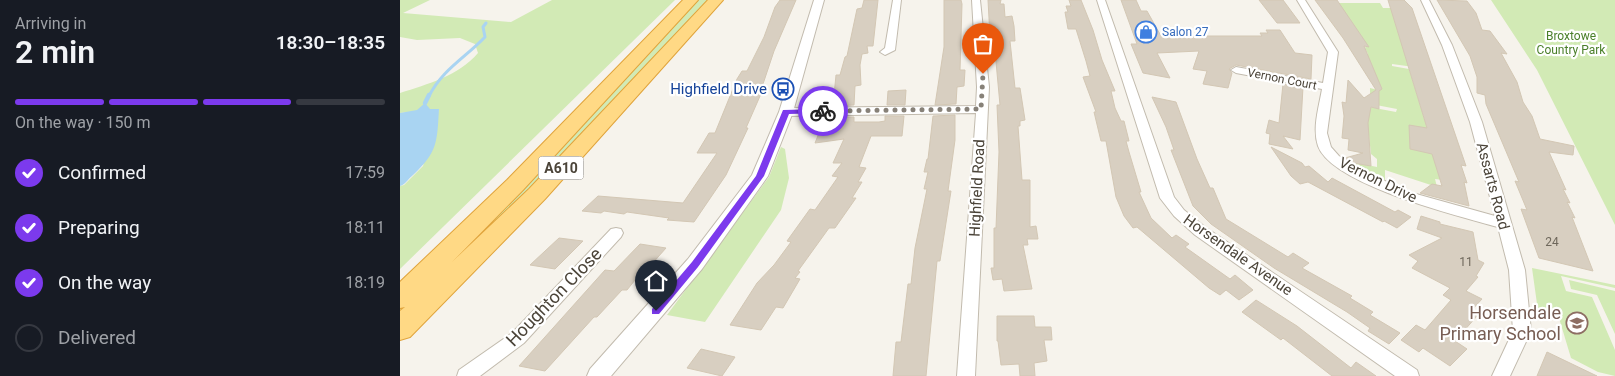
<!DOCTYPE html>
<meta charset="utf-8">
<style>
:root{--surface:#171b24;--page:#242831;--text:#f1f3f6;--muted:#9ea1a6;--line:#363941;--accent:#7c3aed}
body{margin:0;font-family:Roboto,sans-serif;background:var(--page);color:var(--text);height:100vh;display:flex;flex-direction:column;font-size:19px;white-space:nowrap}
*{box-sizing:border-box;margin:0}
p{font-size:16px;color:var(--muted)}
.icon{flex:none;width:28px;height:28px;fill:none;stroke:currentColor;stroke-width:2;stroke-linecap:round;stroke-linejoin:round}
.map{position:relative;flex:1;overflow:hidden}
.side{display:flex;flex-direction:column;background:var(--surface);width:400px}
.side>*{flex:none}
.pin{position:absolute;display:grid;place-items:center;width:42px;height:42px;color:#fff;margin:-51px -21px;border-radius:50% 50% 50% 0;rotate:-45deg;box-shadow:0 0 5px #0007}
.pin .icon{rotate:45deg}
.courier{position:absolute;display:grid;place-items:center;width:50px;height:50px;margin:-25px;border:4px solid #7c3aed;border-radius:50%;background:#fff;color:#222;box-shadow:0 1px 6px #0007}
.headline em{font-style:normal;font-weight:600}
.headline div{display:flex;flex-direction:column-reverse}
.headline{display:flex;align-items:center;justify-content:space-between;height:85px;padding:0 15px}
h1{font-size:32px;font-weight:600;line-height:38px}
.bar{display:grid;grid-template-columns:repeat(4,1fr);gap:8px 5px;align-content:center;height:60px;padding:0 15px}
.bar i{height:6px;border-radius:4px;background:var(--line)}
.bar .selected{background:var(--accent)}
.bar p{grid-column:span 4}
ol{padding:0 15px;list-style:none}
li{display:flex;align-items:center;gap:15px;height:55px}
li p{margin-inline-start:auto}
li .icon{padding:5px;border-radius:50%;background:var(--accent);color:#fff;stroke-width:4}
li:last-child{color:var(--muted)}
li i{width:28px;height:28px;border:2px solid var(--line);border-radius:50%}
main{display:flex;flex:1;min-height:0}
.map>svg:first-child{display:block}
</style>
<main>
<section class="side">
<div class="headline"><div><h1>2 min</h1><p>Arriving in</p></div><em>18:30–18:35</em></div>
<div class="bar"><i class="selected"></i><i class="selected"></i><i class="selected"></i><i></i><p>On the way · 150 m</p></div>
<ol>
<li><svg class="icon" aria-label="check" viewBox="0 0 24 24"><path d="M5 12l5 5 9-10"/></svg>Confirmed<p>17:59</p></li>
<li><svg class="icon" aria-label="check" viewBox="0 0 24 24"><path d="M5 12l5 5 9-10"/></svg>Preparing<p>18:11</p></li>
<li><svg class="icon" aria-label="check" viewBox="0 0 24 24"><path d="M5 12l5 5 9-10"/></svg>On the way<p>18:19</p></li>
<li><i></i>Delivered</li>
</ol>
</section>
<div class="map">
<svg width="1215" height="376" viewBox="0 0 1215 376">
<rect width="100%" height="100%" fill="#f6f3ec"/>
<g fill="#d2eab5">
<path d="M0,0H30L3,13L111,22L152,0H275L0,269V186L4,185L23,166L39,109L0,113V93C28,84 58,76 78,53L75,44L60,38L17,40L0,37Z"/>
<path d="M297,0H310L241,76L0,320V305Z"/>
<path d="M1091,0H1215V225L1137,70Z"/>
<path d="M931,3H980L983,8H992L997,14L992,13L998,16L1014,67L992,64V66L1009,69L1043,180L1035,179L1037,187L985,170V182L946,165L948,161L977,167V159L971,154L969,136L966,133L964,106L996,112L997,109L976,105L970,95V88L978,90L966,56L968,54L965,48L967,45Z"/>
<path d="M381,147L385,149L389,178L381,210L305,322L267,315L369,177Z"/>
<path d="M1132,268L1215,285V288L1161,276L1166,291L1192,297L1215,350V376L1198,372L1171,358L1159,318L1138,311Z"/>
<path d="M1169,280L1215,291V334L1197,295L1171,289Z"/>
</g>
<path fill="#a9d4f2" d="M25,103L30,109H39C37,142 38,152 12,176C7,180 6,184 0,186V113L17,110Z"/>
<g fill="none" stroke-linecap="round" stroke-linejoin="round">
<path stroke="#a9d4f2" stroke-width="3" d="M29,96C43,69 65,58 85,37L83,27L86,23"/>
<path stroke="#a9d4f2" stroke-width="4.5" d="M25,103L29,95"/>
</g>
<g fill="#d8cfc1" stroke="#d3c7b4">
<path d="M380,0H396L374,51L362,87H364L346,128H348L326,175L294,222L267,220L269,218L227,212L224,214L204,211L201,213L182,211L198,196L283,203L317,153H297L309,133H315L337,79L342,71H347L364,37L375,7Z"/>
<path d="M464,0H478L473,46H467L468,53L462,54L460,65L461,85L455,86L454,105L433,106L436,75H440L445,57L447,56L457,9L462,8Z"/>
<path d="M544,0H561L562,4L560,70H565L564,86L557,87L556,104L535,105L544,47Z"/>
<path d="M588,0H601L600,4H604L605,17L612,16L614,26L615,41H610L615,88H620L625,120L620,121V126H618L622,180H630V227L636,226L638,239H627L628,245H623L632,289L604,291L602,279L593,280L591,268H594V228H596L599,152L597,105H600L595,51L592,52L590,37Z"/>
<path d="M669,0H681L693,30L702,60L715,91H711L715,108L721,121H724L729,141H726L729,152L741,192H739L751,218L772,238L776,235L789,244L785,247L830,279L835,275L853,290L839,300L826,290L820,295L809,288L737,227L733,228L724,216L716,197L706,141H701L694,112H696L683,77L690,76L686,61L676,29H668L665,12H668L666,6H671Z"/>
<path d="M721,0H736L741,11H747L761,36H862L860,33H868L866,30H880L895,53L912,55L911,79L836,65L829,69L832,73L828,88L803,84L807,71L793,69L799,51L757,53L770,78L743,73L731,44H737Z"/>
<path d="M859,0H883L900,23H877Z"/>
<path d="M915,0H937L969,47L964,46L982,89L979,91V109L971,107L968,123L971,166L953,163L945,158L963,153L948,150L949,139L942,138L944,116L942,102L946,103L948,80L964,98L976,90L943,38Z"/>
<path d="M988,0H1004L1012,8L1066,166L1061,165L1067,183L1064,182L1069,206L1020,193L1032,184L1042,186L1032,154L1010,149L1009,125L1027,128Z"/>
<path d="M1037,0L1067,1L1076,13L1082,30L1090,31L1107,54L1101,53L1117,82L1123,102L1132,116L1140,139L1174,146L1173,155L1149,152L1166,190L1163,189L1170,203L1167,202L1175,218L1172,217L1193,271L1139,258L1121,209L1127,210L1115,181L1119,182L1086,104L1085,95L1077,93V77L1070,56Z"/>
<path d="M883,84L903,87L900,140L883,136L893,149L869,144L870,134L866,133L869,120L879,123Z"/>
<path d="M506,90L505,105H487L488,91Z"/>
<path d="M752,97L776,102L797,159L810,188H813L826,219L888,257L893,253L909,263L902,268L952,296L950,298L973,312L970,315L1000,333L989,344L968,331L970,328L947,312L874,268L811,224L793,206L771,150H774L766,127Z"/>
<path d="M555,115V140L548,191H551L540,261H537L526,376H493L496,342H501L508,284H511L515,248L527,189H524L528,172H524L527,159H528L533,116Z"/>
<path d="M485,116H504L502,136H471L459,167L466,168L458,182H462L452,198H456L435,228H429L398,271L400,272L395,278L400,279L383,308L376,307L361,330L330,325L357,283L374,265L391,242L387,241L410,209L415,210L438,177L432,176L442,163H433L444,139L415,143L424,121H432V117H454V122H479L485,121Z"/>
<path d="M871,147L902,163L905,167L909,166L928,182L932,178L995,212L998,210L1011,217L997,228L984,221L983,222L908,182L900,184L891,176Z"/>
<path d="M1021,216L1040,222V224L1073,232L1078,260L1084,263L1076,276L1078,277L1066,291L1082,299L1070,312L1077,316L1055,341L1067,349L1050,366L1023,348L1019,352L1001,340L1016,325L1025,330L1051,300L1043,295L1050,288L1012,268L1018,261L1009,255L1042,238L1017,229Z"/>
<path d="M159,238L183,241L155,269L130,265Z"/>
<path d="M240,244L266,248L251,265H247L227,290H222L197,317H194L145,371L119,366L205,270L214,271Z"/>
<path d="M856,300L897,326L951,368L956,362L976,376H932L883,338L881,340L842,312Z"/>
<path d="M597,316H634L635,327H651L652,340H644L647,361L634,363L635,376H620L619,364L601,365L598,341H597Z"/>
<path d="M301,349L335,357L322,376L287,368Z"/>
<path d="M1147,352L1197,376H1137Z"/>
</g>
<g fill="none" stroke-linecap="round" stroke-linejoin="round">
<g stroke="#c2bbae" stroke-width="2">
<g id="minor">
<path d="M493,0H501L495,50L485,55L480,52L485,48Z"/>
<path d="M572,0H580L589,87L575,376H557L576,113L386,116L380,112L386,108L576,106L577,87Z"/>
<path d="M697,0H705L774,197L784,210L805,227L1017,370L1019,376H995L795,235L774,216L760,198Z"/>
<path d="M897,0H905L938,52L927,133L931,147L939,156L963,171L1009,192L1095,216L1070,122L1042,45L1021,0H1029L1052,45L1082,122L1125,270L1131,331L1110,376H1092L1113,331L1109,270L1098,227C1059,216 932,185 918,146C912,128 919,107 922,89L836,73L831,70L836,67L923,83L928,52Z"/>
<path d="M216,228L221,229L223,233L221,237L124,343L80,376H57L59,370L112,333L211,229Z"/>
</g>
</g>
<g stroke="#c2bbae" stroke-width="2">
<path id="tertiary" d="M414,0H424L393,112L368,176L302,269L211,376H187L190,369L288,259L352,175L379,112Z"/>
</g>
<g stroke="#e0a43c" stroke-width="2">
<path id="trunk" d="M283,0H298L123,190L52,262L129,189L308,0H323L145,199L10,337L0,340V311L5,307L0,308V282L107,180Z"/>
</g>
<use href="#minor" fill="#fff" fill-rule="evenodd"/>
<use href="#tertiary" fill="#fff" fill-rule="evenodd"/>
<use href="#trunk" fill="#ffd985" fill-rule="evenodd"/>
</g>
<path fill="#7c3aed" d="M423,109L426,113L389,114L364,176L298,267L259,314H252V309L292,262L356,176L383,110Z"/>
<g fill="none" stroke-linecap="round" stroke-linejoin="round">
<path stroke="#878178" stroke-width="5" stroke-dasharray="0 9" d="M423,111L581,109L583,74"/>
</g>
<defs>
<g id="shop-ring" transform="scale(1.125)"><circle r="9.5" fill="#fff" stroke="#3f7fe0" stroke-width="1.5"/><path d="M-5-2.5h2.3a2.7 3.5 0 0 1 5.4 0H5L5.5 6h-11ZM-1.5-2.5h3a1.5 2.3 0 0 0-3 0Z" fill="#3f7fe0"/></g>
<g id="bus-ring" transform="scale(1.125)"><circle r="9.5" fill="#fff" stroke="#1a4fb4" stroke-width="1.5"/><path d="M-5-6H5V4H4V6H2V4H-2V6H-4V4H-5ZM-3.5-4V0h7V-4ZM-3.5 1.2v1.5H-2V1.2ZM2 1.2v1.5H3.5V1.2Z" fill="#1a4fb4"/></g>
<g id="school-ring" transform="scale(1.125)"><circle r="9.5" fill="#fff" stroke="#8d6e63" stroke-width="1.5"/><path d="M0-5L7-2L0 1L-7-2ZM-4 1L0 2.5L4 1V4Q0 6-4 4Z" fill="#8d6e63"/></g>
</defs>
<g fill-rule="evenodd">
<use href="#shop-ring" x="746" y="32"/>
<use href="#bus-ring" x="383" y="89"/>
<use href="#school-ring" x="1177" y="323"/>
</g>
<g text-anchor="middle" stroke-width="4.5" stroke-linejoin="round" paint-order="stroke">
<g font-size="12" fill="#366cbe" stroke="#fff" text-anchor="start">
<text x="762" y="36">Salon 27</text>
</g>
<g font-size="12" fill="#4a7f2a" stroke="#fff">
<text x="1171" y="40">Broxtowe<tspan x="1171" dy="14">Country Park</tspan></text>
</g>
<g font-size="12" fill="#4b4439" stroke="#fff">
<text transform="translate(882 79) rotate(11)" y="4">Vernon Court</text>
</g>
<g font-size="12" fill="#6e675b">
<text x="1152" y="246">24</text>
<text x="1066" y="266">11</text>
</g>
<rect fill="#fff" stroke="#817c74" stroke-width="1" x="138.5" y="156.5" width="45" height="23" rx="4"/>
<g font-size="14" font-weight="bold" fill="#4b4439">
<text x="161" y="173">A610</text>
</g>
<g font-size="15" fill="#164399" stroke="#fff" text-anchor="end">
<text x="367" y="94">Highfield Drive</text>
</g>
<g font-size="15" fill="#4b4439" stroke="#fff">
<text transform="translate(978 180) rotate(26)" y="5">Vernon Drive</text>
<text transform="translate(1093 186) rotate(75)" y="5">Assarts Road</text>
<text transform="translate(577 188) rotate(-87)" y="5">Highfield Road</text>
<text transform="translate(838 255) rotate(35)" y="5">Horsendale Avenue</text>
</g>
<g font-size="18" fill="#4b4439" stroke="#fff">
<text transform="translate(154 297) rotate(-46)" y="6">Houghton Close</text>
</g>
<g font-size="18" fill="#785e54" stroke="#fff" text-anchor="end">
<text x="1161" y="319">Horsendale<tspan x="1161" dy="21">Primary School</tspan></text>
</g>
</g>
</svg>
<div class="pin" style="left:583px;top:74px;background:#ea580c"><svg class="icon" aria-label="bag" viewBox="0 0 24 24"><path d="M5 8h14l-1 12H6zM9 8a3 3 0 0 1 6 0"/></svg></div>
<div class="pin" style="left:256px;top:311px;background:#1f2937"><svg class="icon" aria-label="home" viewBox="0 0 24 24"><path d="M3 11l9-7 9 7M6 9v11h12V9"/></svg></div>
<div class="courier" style="left:423px;top:111px"><svg class="icon" aria-label="bike" viewBox="0 0 24 24"><circle cx="6" cy="16" r="4"/><circle cx="18" cy="16" r="4"/><path d="M6 16l4-8h5l3 8M10 8l3 8H6M13 5h3"/></svg></div>
</div>
</main>
